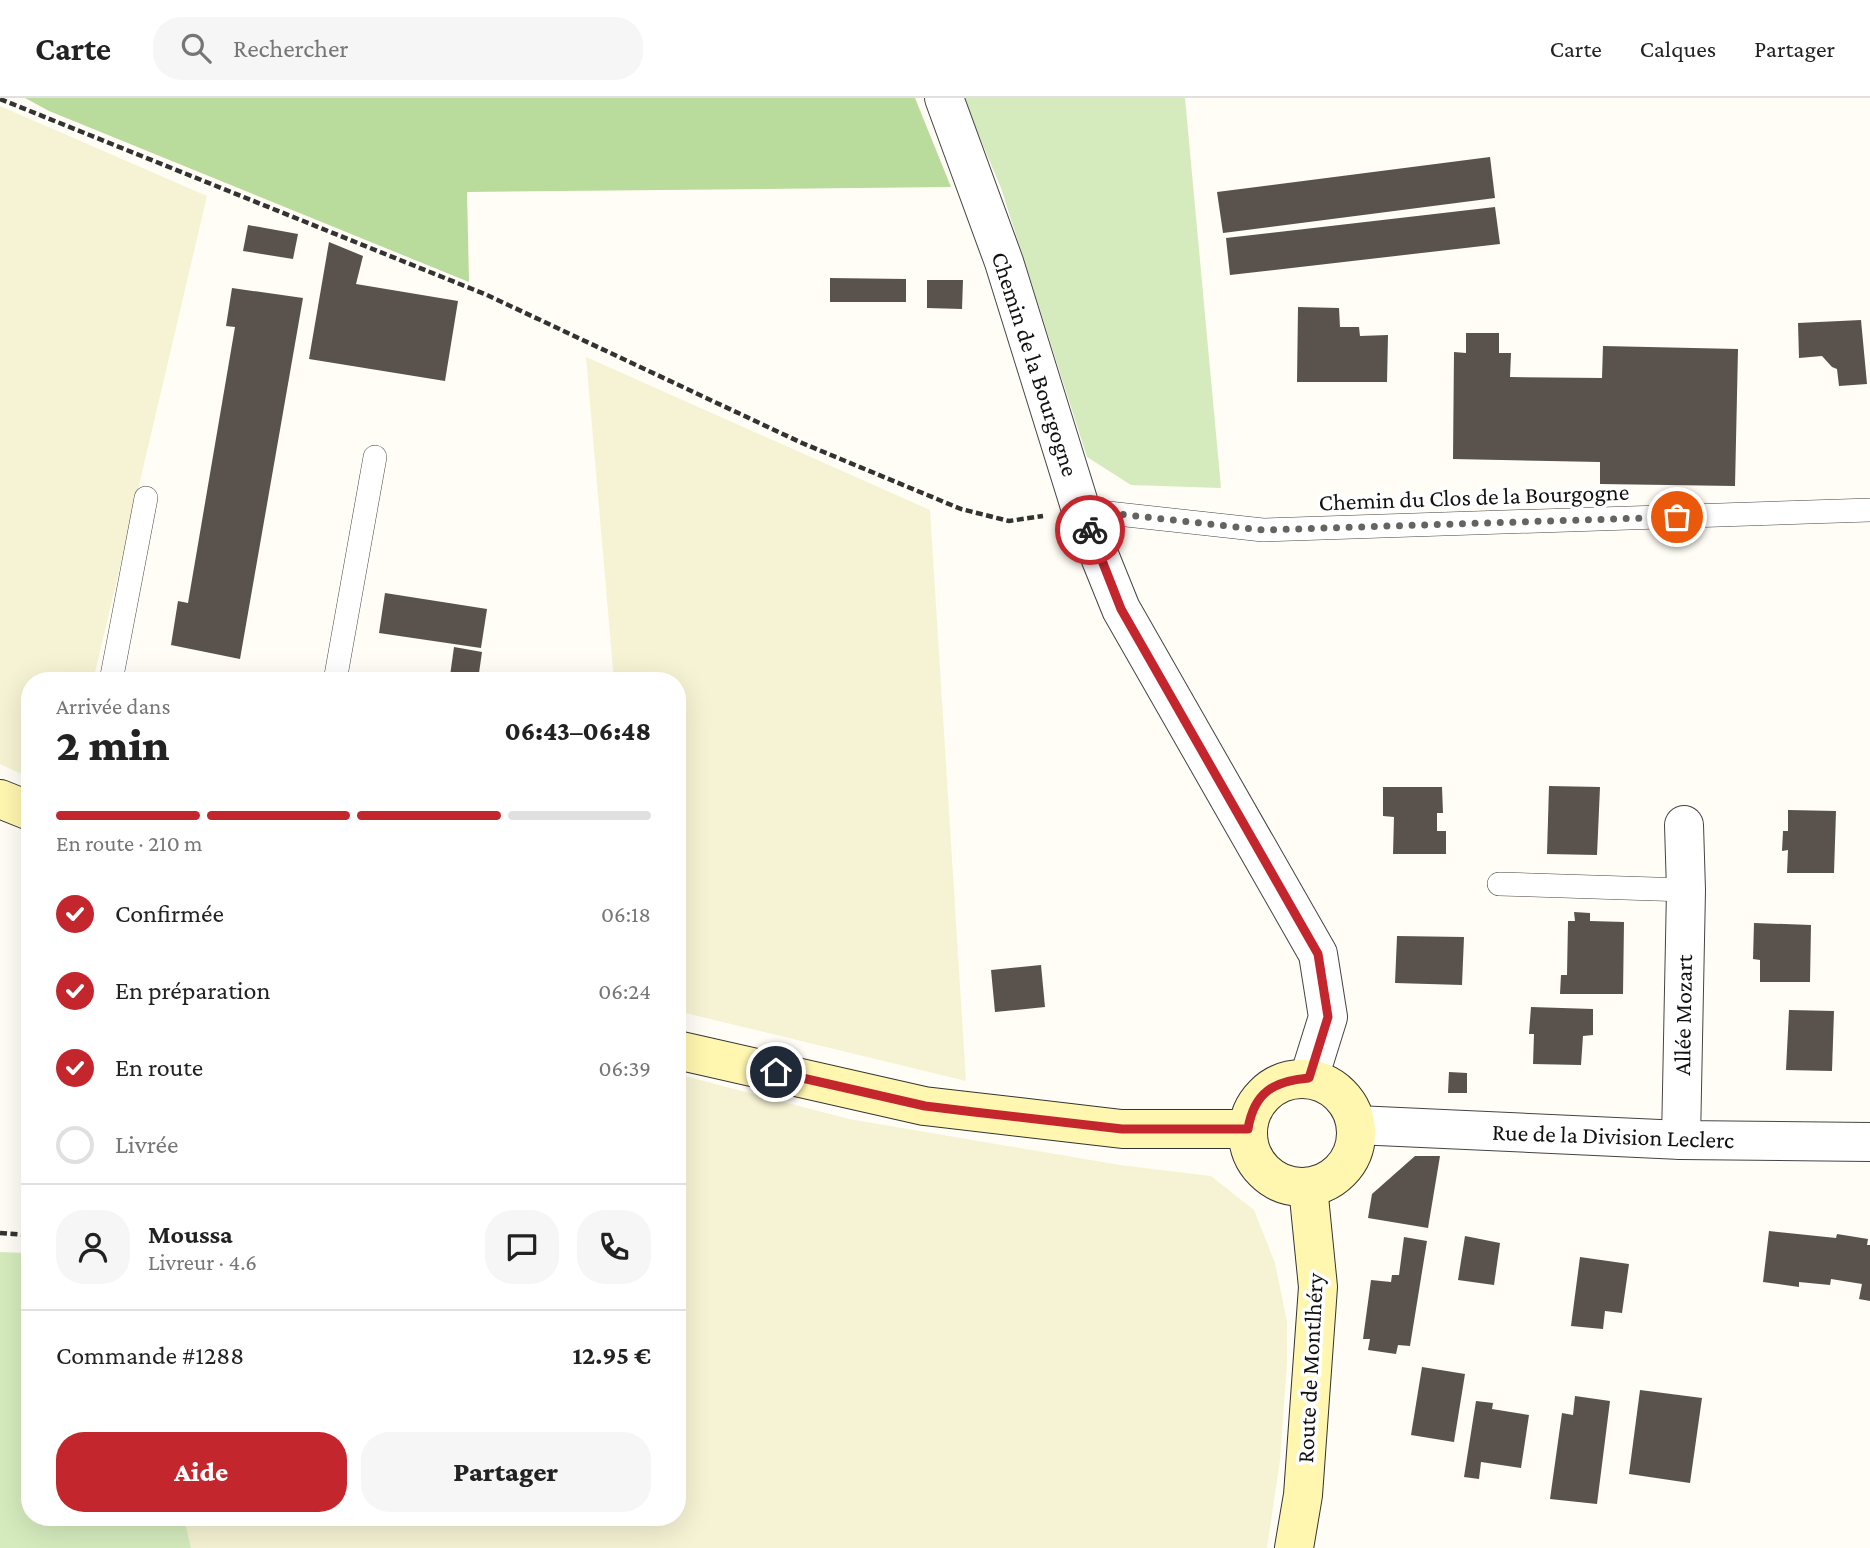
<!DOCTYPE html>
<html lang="fr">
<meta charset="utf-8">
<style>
:root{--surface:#fff;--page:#f6f6f6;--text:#222;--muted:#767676;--line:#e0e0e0;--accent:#c4262e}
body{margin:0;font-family:"Crimson Pro",serif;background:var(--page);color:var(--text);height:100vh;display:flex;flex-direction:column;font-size:26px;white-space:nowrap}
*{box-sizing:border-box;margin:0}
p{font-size:23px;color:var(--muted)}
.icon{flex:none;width:38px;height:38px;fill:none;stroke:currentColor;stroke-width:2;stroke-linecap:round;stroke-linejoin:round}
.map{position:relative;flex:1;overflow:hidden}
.details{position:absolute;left:21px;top:574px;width:665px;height:854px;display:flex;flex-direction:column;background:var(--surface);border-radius:28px;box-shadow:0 7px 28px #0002}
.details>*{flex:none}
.pin{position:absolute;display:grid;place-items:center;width:60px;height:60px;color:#fff;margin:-30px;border:4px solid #fff;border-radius:50%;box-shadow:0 2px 7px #0007}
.courier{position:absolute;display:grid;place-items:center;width:70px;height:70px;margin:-35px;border:5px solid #c4262e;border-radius:50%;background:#fff;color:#222;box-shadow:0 2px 9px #0007}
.summary em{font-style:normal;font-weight:800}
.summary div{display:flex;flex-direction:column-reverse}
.summary{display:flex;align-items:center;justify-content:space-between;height:119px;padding:0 35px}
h1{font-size:46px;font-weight:800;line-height:52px}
.bar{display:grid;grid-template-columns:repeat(4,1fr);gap:10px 7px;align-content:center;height:84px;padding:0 35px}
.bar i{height:9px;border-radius:5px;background:var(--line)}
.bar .selected{background:var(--accent)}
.bar p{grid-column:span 4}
.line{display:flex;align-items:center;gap:18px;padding:0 35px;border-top:2px solid var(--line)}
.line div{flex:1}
.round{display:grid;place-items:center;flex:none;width:74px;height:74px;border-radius:28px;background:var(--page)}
ol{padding:0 35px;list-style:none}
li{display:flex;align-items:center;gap:21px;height:77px}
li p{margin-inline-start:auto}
li .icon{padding:7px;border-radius:50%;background:var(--accent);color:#fff;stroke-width:4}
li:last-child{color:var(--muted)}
li i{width:38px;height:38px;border:4px solid var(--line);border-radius:50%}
.primary-button{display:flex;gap:14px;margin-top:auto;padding:14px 35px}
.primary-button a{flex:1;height:80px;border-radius:28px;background:var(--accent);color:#fff;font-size:28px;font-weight:800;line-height:80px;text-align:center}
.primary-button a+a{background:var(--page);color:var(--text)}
header{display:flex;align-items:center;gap:42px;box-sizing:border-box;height:98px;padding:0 35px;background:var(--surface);border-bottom:2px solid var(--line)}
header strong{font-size:33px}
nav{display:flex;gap:38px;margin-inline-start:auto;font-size:24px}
.search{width:490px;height:63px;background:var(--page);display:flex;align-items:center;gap:18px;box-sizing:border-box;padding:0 24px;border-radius:28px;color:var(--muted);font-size:26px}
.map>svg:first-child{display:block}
</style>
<header>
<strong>Carte</strong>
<div class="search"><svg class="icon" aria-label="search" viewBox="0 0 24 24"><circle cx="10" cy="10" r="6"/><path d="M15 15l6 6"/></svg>Rechercher</div>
<nav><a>Carte</a><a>Calques</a><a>Partager</a></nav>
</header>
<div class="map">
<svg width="1870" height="1450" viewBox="0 0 1870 1450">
<rect width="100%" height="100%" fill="#fffdf5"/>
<g fill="#f6f3d4">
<path d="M0,8L207,98L93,583H30V680L0,666Z"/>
<path d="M586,259L930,412L966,983L677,913V583H614Z"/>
<path d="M677,976L849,1021L1120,1067L1211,1078L1254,1112L1275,1165L1287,1224V1265L1280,1362L1267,1450H191L184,1419H677Z"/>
</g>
<g fill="#d5ebbd">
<path d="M963,0H1185L1221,390L1131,387L1087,359L1001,90Z"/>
<path d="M30,1135V1419H184L191,1450H0V1154L24,1155Z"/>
</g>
<path fill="#b9dc9c" d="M25,0H915L951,89L467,94L469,184L49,13Z"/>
<g fill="#5a524d">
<path d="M1490,59L1495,100L1223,135L1217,94Z"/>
<path d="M1495,109L1500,146L1230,177L1226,140Z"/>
<path d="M248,127L298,136L293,161L243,153Z"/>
<path d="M329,144L363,158L356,186L458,203L445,283L309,261Z"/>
<path d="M830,180L906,181V204H830Z"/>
<path d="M927,182H963L962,211L927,210Z"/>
<path d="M232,190L303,200L240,561L171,547L178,503L188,505L235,229L226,228Z"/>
<path d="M1298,209L1339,210L1340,229H1359L1360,238L1388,237L1387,284H1297Z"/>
<path d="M1861,222L1867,286L1839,288L1837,271L1832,269L1822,258L1799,260L1798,225Z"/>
<path d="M1466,235H1499V255H1511L1510,279L1602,280L1603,248L1738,251L1735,388L1600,386V364L1453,361L1454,254L1466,255Z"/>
<path d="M385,495L487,511L481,550L379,535Z"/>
<path d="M454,549L482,554L478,582L450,578Z"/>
<path d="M365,576L400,581V583H364Z"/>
<path d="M1549,688L1600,689L1597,757L1547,756Z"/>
<path d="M1383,689H1442L1443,715H1437V733H1446V756H1393L1394,719L1383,718Z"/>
<path d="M1788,712L1836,713L1834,775H1787L1788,752L1782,753L1783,733H1788Z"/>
<path d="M1574,814L1590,815V823L1624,824L1623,896H1560L1561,877H1567L1568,823H1575Z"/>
<path d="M1754,825L1811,827L1810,884H1760V862L1753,861Z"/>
<path d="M1397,838L1464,839L1462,887L1395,885Z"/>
<path d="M1041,867L1045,909L995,914L991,872Z"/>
<path d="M1531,909L1593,911V937L1583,938L1581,967L1533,966L1534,936H1529Z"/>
<path d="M1789,912L1834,913L1832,973L1786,972Z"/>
<path d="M1449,974L1467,975V995H1448Z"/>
<path d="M1415,1058H1440L1428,1130L1368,1120L1372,1096Z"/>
<path d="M1769,1133L1836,1140L1837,1136L1868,1141L1867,1147H1870V1203L1859,1201L1862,1186L1831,1181L1830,1187L1799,1184V1189L1763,1184Z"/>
<path d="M1465,1138L1500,1145L1494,1187L1458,1182Z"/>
<path d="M1404,1139L1427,1143L1410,1248L1398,1247L1396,1256L1368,1252L1370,1241H1363L1371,1182L1391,1184L1392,1177H1399Z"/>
<path d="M1580,1159L1629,1166L1622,1215L1605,1213L1603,1231L1571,1228Z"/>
<path d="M1422,1269L1465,1276L1454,1344L1411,1337Z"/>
<path d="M1640,1292L1702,1300L1690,1385L1629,1376Z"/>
<path d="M1575,1298L1610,1303L1597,1406L1550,1401L1562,1315L1573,1317Z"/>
<path d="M1476,1303L1493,1305L1492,1311L1529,1317L1521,1370L1481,1364L1479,1381L1464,1379Z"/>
</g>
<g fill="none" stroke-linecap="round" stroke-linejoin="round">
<g stroke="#444" stroke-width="24">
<g id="lane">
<path d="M1081,412L1263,432L1870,412"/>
<path d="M111,583L146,400"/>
<path d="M335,583L375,359"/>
<path d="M1499,786L1686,792"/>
</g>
</g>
<g stroke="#444" stroke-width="40">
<g id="street">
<path d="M944,0L1004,164L1081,412L1121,511L1318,856L1328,919L1309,980"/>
<path d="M1356,1027L1681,1042L1870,1044"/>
<path d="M1681,1042L1686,792L1684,727"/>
</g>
</g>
<g stroke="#333" stroke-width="40">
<g id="secondary">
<path d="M0,701L30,713"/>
<path d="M677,952L924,1008L1122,1031H1248"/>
<circle cx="1302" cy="1035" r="54"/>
<path d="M1294,1450L1303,1397L1318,1189L1308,1089"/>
</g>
</g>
<g stroke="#333" stroke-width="4.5" stroke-dasharray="7 3.5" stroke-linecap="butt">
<path d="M0,1L487,197L802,345L961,411L1009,423L1043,418"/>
<path d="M0,1135L26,1137L30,1115"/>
</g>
<use href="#lane" stroke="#fff" stroke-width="23"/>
<use href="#street" stroke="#fff" stroke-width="38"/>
<use href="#secondary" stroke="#fff6b0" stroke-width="38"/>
</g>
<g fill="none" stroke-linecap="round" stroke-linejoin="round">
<path stroke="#646461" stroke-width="7" stroke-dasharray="0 12.6" d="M1090,432L1082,412L1263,432L1677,419"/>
<path stroke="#c4262e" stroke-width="9" d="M776,974L925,1008L974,1014L1122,1031H1248C1254,994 1274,983 1309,980L1328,919L1318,856L1121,511L1090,432"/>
</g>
<g text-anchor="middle" stroke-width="7" stroke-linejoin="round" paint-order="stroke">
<g font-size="24" fill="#111" stroke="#fff">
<text transform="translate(1035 266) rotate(72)" y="8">Chemin de la Bourgogne</text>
<text transform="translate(1474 399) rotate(-2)" y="8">Chemin du Clos de la Bourgogne</text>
<text transform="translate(1683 917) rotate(-89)" y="8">Allée Mozart</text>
<text transform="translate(1613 1038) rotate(2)" y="8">Rue de la Division Leclerc</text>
<text transform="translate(1310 1270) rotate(-87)" y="8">Route de Montlhéry</text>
</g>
</g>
</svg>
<div class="pin" style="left:1677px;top:419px;background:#ea580c"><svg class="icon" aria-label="bag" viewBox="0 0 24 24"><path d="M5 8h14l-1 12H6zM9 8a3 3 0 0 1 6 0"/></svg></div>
<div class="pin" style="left:776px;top:974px;background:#1f2937"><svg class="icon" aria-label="home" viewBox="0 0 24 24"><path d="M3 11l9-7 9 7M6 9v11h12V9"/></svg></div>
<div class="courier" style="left:1090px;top:432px"><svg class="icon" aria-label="bike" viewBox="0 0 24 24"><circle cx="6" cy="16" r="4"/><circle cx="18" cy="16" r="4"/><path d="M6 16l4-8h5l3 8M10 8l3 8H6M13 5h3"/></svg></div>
<section class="details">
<div class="summary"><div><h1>2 min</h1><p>Arrivée dans</p></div><em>06:43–06:48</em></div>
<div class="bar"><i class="selected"></i><i class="selected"></i><i class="selected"></i><i></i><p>En route · 210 m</p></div>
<ol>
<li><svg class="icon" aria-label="check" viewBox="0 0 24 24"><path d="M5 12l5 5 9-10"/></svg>Confirmée<p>06:18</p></li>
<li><svg class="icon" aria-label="check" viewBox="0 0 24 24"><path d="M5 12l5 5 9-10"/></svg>En préparation<p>06:24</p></li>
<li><svg class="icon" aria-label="check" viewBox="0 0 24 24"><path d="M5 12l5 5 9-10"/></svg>En route<p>06:39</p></li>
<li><i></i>Livrée</li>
</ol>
<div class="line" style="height:126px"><a class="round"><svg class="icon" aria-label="person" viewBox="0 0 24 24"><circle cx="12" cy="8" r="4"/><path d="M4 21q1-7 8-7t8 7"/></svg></a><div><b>Moussa</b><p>Livreur · 4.6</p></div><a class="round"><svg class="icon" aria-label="chat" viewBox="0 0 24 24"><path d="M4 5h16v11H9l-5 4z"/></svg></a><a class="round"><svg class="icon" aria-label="phone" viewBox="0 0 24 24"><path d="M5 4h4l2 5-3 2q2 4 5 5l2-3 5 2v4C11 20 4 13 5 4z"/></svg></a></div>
<div class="line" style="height:91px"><div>Commande #1288</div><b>12.95 €</b></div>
<div class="primary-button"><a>Aide</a><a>Partager</a></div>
</section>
</div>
